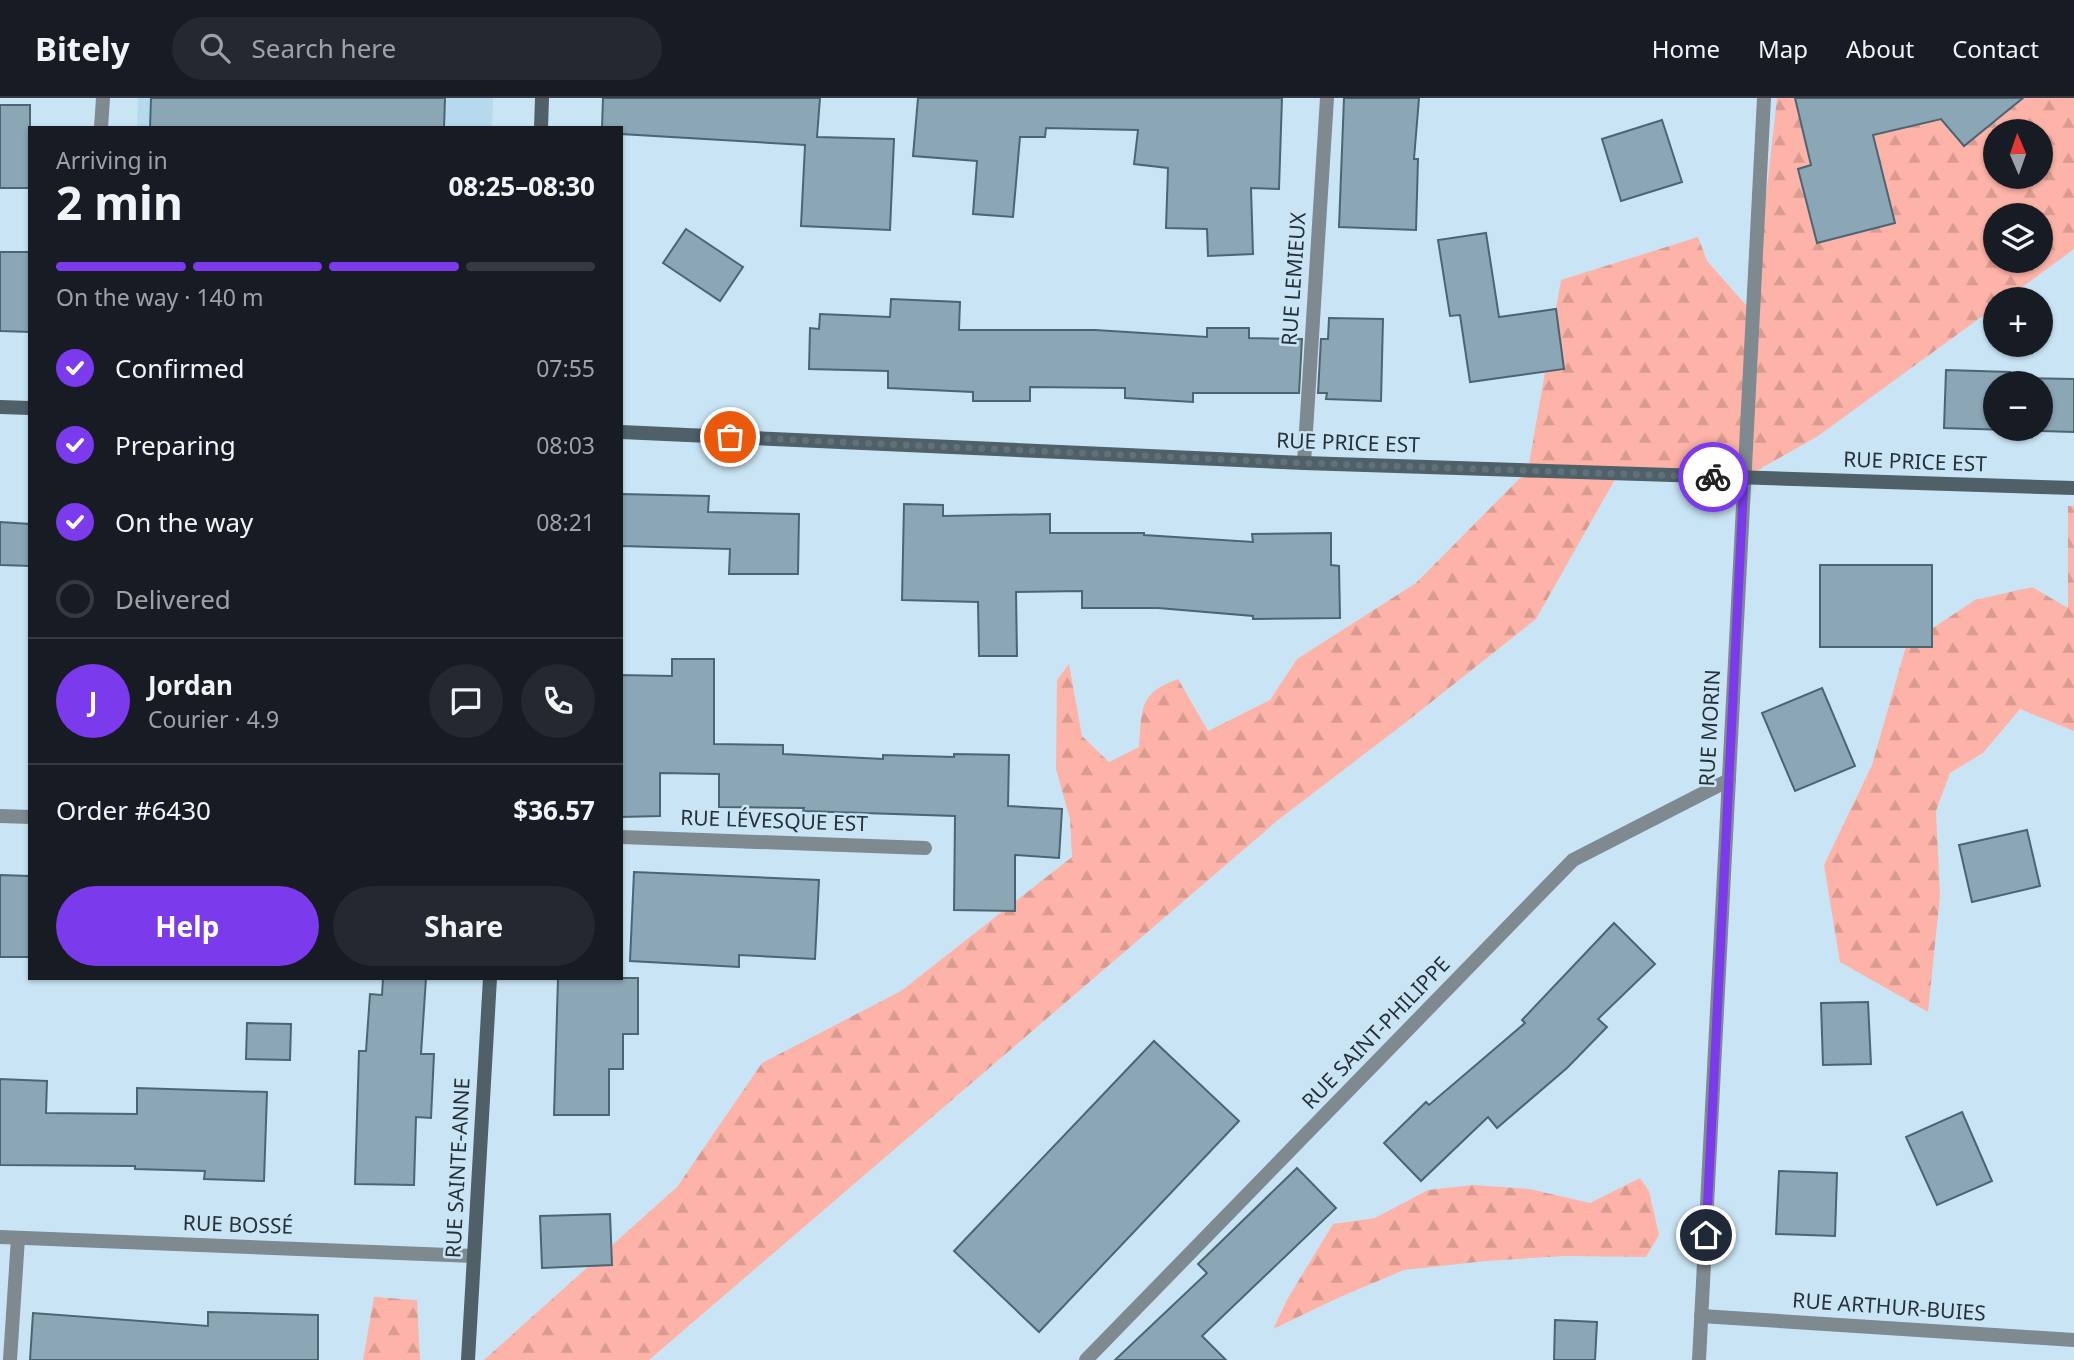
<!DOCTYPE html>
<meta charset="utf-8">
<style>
:root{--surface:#171b24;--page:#242831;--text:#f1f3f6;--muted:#9ea1a6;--line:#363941;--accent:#7c3aed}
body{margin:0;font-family:"Noto Sans",sans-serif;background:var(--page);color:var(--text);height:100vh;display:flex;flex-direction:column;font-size:26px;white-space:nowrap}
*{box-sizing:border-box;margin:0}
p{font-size:23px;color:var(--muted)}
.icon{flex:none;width:38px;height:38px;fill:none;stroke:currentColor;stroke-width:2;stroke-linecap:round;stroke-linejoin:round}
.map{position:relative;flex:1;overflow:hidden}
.sheet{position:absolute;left:28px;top:28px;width:595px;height:854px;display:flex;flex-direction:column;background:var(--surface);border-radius:0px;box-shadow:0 2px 5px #0004}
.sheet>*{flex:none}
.needle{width:46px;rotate:358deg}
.tools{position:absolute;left:1983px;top:21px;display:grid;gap:14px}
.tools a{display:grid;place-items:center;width:70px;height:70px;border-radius:50%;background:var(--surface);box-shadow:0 2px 5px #0004;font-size:35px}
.pin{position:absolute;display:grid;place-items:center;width:60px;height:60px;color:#fff;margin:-30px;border:4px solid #fff;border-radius:50%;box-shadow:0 2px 7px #0007}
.courier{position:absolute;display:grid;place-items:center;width:70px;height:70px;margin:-35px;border:5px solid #7c3aed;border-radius:50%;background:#fff;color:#222;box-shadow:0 2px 9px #0007}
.head em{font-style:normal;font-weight:700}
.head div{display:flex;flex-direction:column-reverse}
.head{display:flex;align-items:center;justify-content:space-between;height:119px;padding:0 28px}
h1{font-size:46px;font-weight:700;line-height:52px}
.bar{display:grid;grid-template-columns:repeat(4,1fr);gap:10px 7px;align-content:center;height:84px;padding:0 28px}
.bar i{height:9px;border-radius:5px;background:var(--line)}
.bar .selected{background:var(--accent)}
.bar p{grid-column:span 4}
.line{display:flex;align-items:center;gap:18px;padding:0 28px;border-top:2px solid var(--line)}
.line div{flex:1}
.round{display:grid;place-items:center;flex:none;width:74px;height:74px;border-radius:37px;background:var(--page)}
ol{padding:0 28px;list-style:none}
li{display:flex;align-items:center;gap:21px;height:77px}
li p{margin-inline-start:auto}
li .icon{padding:7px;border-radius:50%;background:var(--accent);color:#fff;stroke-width:4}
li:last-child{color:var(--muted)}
li i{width:38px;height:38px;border:4px solid var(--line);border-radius:50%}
.cta{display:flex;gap:14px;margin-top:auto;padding:14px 28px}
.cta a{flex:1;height:80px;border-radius:42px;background:var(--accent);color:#fff;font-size:28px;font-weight:700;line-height:80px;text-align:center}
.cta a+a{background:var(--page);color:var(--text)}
header{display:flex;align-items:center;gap:42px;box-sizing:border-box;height:98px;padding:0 35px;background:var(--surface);border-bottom:2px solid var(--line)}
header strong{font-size:33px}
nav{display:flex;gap:38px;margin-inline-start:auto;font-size:24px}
.search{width:490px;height:63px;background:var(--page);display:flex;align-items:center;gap:18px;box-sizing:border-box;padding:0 24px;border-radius:38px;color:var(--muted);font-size:26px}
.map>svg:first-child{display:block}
</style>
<header>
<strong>Bitely</strong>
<div class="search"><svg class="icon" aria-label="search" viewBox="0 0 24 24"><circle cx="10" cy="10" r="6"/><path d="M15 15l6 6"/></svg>Search here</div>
<nav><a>Home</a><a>Map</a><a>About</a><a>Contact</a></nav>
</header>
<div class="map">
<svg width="2074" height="1262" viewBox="0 0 2074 1262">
<defs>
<pattern id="forest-firs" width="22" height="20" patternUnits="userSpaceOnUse" patternTransform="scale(1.75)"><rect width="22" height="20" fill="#fdb3a7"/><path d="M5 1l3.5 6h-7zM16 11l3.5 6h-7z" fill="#d99a90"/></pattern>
</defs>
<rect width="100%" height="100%" fill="#c9e5f5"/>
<path fill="#b6d9ee" d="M138,0H493L492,30H137Z"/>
<g fill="url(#forest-firs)" fill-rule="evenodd">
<path d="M1777,0H2074V151L2006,201H1995V209L1818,338L1744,380L1618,376L1536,521L1401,628L1278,722L649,1262H484L677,1089L762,965L901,893L1072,759L1070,721L1056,671L1057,582L1069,566L1082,638L1109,664L1139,649C1142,612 1138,595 1178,581L1208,633L1270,602L1297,561L1416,485L1528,372L1561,182L1698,139L1707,163L1753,215ZM1995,33H2040V79H1995ZM1995,117H2040V163H1995Z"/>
<path d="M2068,408H2074V633L2020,611L1983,655L1950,675L1936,713L1940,798L1928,914L1840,864L1824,767L1872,667L1906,548L1975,502L2032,489L2068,510Z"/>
<path d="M1640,1080L1649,1093L1659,1137L1646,1159L1565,1158L1486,1163L1404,1172L1340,1199L1273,1231L1288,1200L1333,1126L1375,1120L1428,1092L1473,1087L1529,1091L1590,1105Z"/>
<path d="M374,1199L417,1202L420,1262H363Z"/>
</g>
<g fill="#8ba6b5" stroke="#4c6573" stroke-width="2" fill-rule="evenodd">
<path d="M151,0H445L444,30H150Z"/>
<path d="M603,0H820L817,39L894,41L890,132L801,128L805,47L621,36V30H602Z"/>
<path d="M918,0H1282L1279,91L1251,90L1253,156L1208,158L1207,131L1166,130L1168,70L1134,66L1138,32L1046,30L1045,39H1020L1013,119L973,116L977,63L913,58Z"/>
<path d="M1344,0H1419L1414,61H1418L1416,132L1339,129Z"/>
<path d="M1795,0H2023L1964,48L1941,21L1873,37L1895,125L1817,145L1798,71L1811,67Z"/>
<rect x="0" y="7" width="30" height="83"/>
<path d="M1662,22L1682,84L1621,103L1602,41Z"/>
<path d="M686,131L743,169L720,203L663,165Z"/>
<path d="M1486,135L1499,219L1556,211L1564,271L1470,284L1460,217L1450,218L1438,142Z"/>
<path d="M0,154H30V234L0,233Z"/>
<path d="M891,201L960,204L959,232H1095L1207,239V230H1249V240L1302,241L1299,295H1193V304L1125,300V290L1030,289V303H973V294L888,290V273L809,271L810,230L819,231L820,216L890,219Z"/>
<path d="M1329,220L1383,221L1381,303L1326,301L1327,295H1318L1321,241H1328Z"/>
<path d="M1946,272L2010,274V280L2074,281V334L1944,330ZM1995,285H2040V331H1995Z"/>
<path d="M621,396L709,398L708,414L799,416L798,476H729L730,451L621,448Z"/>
<path d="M904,406L943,407V418L1050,416V435H1144V437L1253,444L1252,436L1331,435V467L1339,468L1340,520L1253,521V518L1158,510H1082V493L1016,494L1017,558H979L978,504L902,502Z"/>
<path d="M0,424L30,426V468L0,467Z"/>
<rect x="1820" y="467" width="112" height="82"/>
<path d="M672,561H714V646L783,647V656L883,661V657L954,659V656L1009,657L1008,708L1062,711L1059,760L1015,757V813L954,812L955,718L803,713L804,710L719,709V676L660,675V718L621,719V577L672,578Z"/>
<path d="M1822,590L1855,668L1795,693L1762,615Z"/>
<path d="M2027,732L2040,788L1972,804L1959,747Z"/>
<path d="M634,774L819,782L815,861L739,857V869L630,863Z"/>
<path d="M0,777L30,778V859H0Z"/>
<path d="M1614,825L1655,866L1598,921L1607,929L1567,970L1497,1030L1488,1019L1421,1083L1384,1045L1426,1004L1429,1007L1525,925L1522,922Z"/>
<path d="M383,880H426L421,956H434L431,1020L416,1019L414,1087L355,1086L359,953H366L370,896L382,897Z"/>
<path d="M558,880H638V936H623V971H609V1017H554Z"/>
<path d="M1868,904L1871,966L1823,967L1821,905Z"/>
<path d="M247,925L291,926L290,962L246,961Z"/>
<path d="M1154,943L1239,1023L1039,1234L954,1153Z"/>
<path d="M0,981L47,983L46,1015L137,1016V990L267,994L264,1083L204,1081L205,1073L135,1071V1068L0,1067Z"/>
<path d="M1962,1014L1992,1083L1937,1107L1906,1039Z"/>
<path d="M1297,1070L1336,1110L1202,1238L1226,1262H1115L1207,1175L1198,1166Z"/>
<path d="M1779,1073L1837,1075L1835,1138L1776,1136Z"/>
<path d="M610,1116L612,1167L542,1170L540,1118Z"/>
<path d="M208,1214L318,1217V1262H30L33,1215L208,1228Z"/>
<path d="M1555,1222L1597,1224L1595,1262H1554Z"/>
</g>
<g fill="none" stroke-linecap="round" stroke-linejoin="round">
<g stroke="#7e8990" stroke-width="14">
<path d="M101,30L103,0"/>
<path d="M1304,365L1327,0"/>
<path d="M0,718L30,719"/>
<path d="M621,739L925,750"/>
<path d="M0,1139L474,1158"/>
<path d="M1701,1218L2074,1242"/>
<path d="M10,1262L18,1140"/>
<path d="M1086,1262L1573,762L1729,682"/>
<path d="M1699,1262L1764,0"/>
</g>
<g stroke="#4f6069" stroke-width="14">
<path d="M541,30L542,0"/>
<path d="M0,309L30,310"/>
<path d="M621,334L1304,365L2074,390"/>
<path d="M468,1262L490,880"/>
</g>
</g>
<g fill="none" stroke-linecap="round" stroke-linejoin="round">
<path stroke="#60717a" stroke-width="7" stroke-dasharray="0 12.6" d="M730,339L1304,365L1713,379"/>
<path stroke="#7c3aed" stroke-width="9" d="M1706,1137L1744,380L1713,379"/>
</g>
<g text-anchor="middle" stroke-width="5" stroke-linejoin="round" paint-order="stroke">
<g font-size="21" fill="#273238" stroke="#c9e5f5">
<text transform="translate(1294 181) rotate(-86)" y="7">RUE LEMIEUX</text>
<text transform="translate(1348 345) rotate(2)" y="7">RUE PRICE EST</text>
<text transform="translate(1915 364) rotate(2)" y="7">RUE PRICE EST</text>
<text transform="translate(1710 630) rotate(-87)" y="7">RUE MORIN</text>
<text transform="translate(774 723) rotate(2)" y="7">RUE LÉVESQUE EST</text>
<text transform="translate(1376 935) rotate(-46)" y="7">RUE SAINT-PHILIPPE</text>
<text transform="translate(458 1070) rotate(-87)" y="7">RUE SAINTE-ANNE</text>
<text transform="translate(238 1127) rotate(2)" y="7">RUE BOSSÉ</text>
<text transform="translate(1889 1209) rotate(4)" y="7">RUE ARTHUR-BUIES</text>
</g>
</g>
</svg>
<div class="tools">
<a><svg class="needle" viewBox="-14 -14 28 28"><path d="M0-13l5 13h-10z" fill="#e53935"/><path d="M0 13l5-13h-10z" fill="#9ea1a6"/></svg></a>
<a><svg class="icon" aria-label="layers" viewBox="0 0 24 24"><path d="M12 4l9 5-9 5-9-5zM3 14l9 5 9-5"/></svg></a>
<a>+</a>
<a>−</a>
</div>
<div class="pin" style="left:730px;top:339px;background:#ea580c"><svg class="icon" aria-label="bag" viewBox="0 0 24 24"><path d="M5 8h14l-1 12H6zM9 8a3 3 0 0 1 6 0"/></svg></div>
<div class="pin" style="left:1706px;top:1137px;background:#1f2937"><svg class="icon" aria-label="home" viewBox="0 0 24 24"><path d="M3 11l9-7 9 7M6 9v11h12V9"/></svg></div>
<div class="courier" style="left:1713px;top:379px"><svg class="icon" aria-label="bike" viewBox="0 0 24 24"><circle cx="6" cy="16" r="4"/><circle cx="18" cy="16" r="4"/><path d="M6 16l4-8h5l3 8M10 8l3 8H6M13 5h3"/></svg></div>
<section class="sheet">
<div class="head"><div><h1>2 min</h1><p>Arriving in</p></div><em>08:25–08:30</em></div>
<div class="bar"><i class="selected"></i><i class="selected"></i><i class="selected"></i><i></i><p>On the way · 140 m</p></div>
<ol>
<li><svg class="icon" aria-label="check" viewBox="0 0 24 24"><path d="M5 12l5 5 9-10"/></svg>Confirmed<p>07:55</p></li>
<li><svg class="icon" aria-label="check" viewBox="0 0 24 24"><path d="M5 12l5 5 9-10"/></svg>Preparing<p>08:03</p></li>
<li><svg class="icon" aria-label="check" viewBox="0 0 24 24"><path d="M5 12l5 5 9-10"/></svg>On the way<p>08:21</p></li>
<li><i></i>Delivered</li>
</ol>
<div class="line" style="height:126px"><b class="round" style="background:var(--accent);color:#fff">J</b><div><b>Jordan</b><p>Courier · 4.9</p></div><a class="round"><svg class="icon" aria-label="chat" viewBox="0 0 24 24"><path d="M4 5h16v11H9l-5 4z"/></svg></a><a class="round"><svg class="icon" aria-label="phone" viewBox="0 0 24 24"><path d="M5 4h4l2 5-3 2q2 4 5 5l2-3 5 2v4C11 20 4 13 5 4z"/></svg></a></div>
<div class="line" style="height:91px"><div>Order #6430</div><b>$36.57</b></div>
<div class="cta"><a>Help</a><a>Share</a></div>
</section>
</div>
